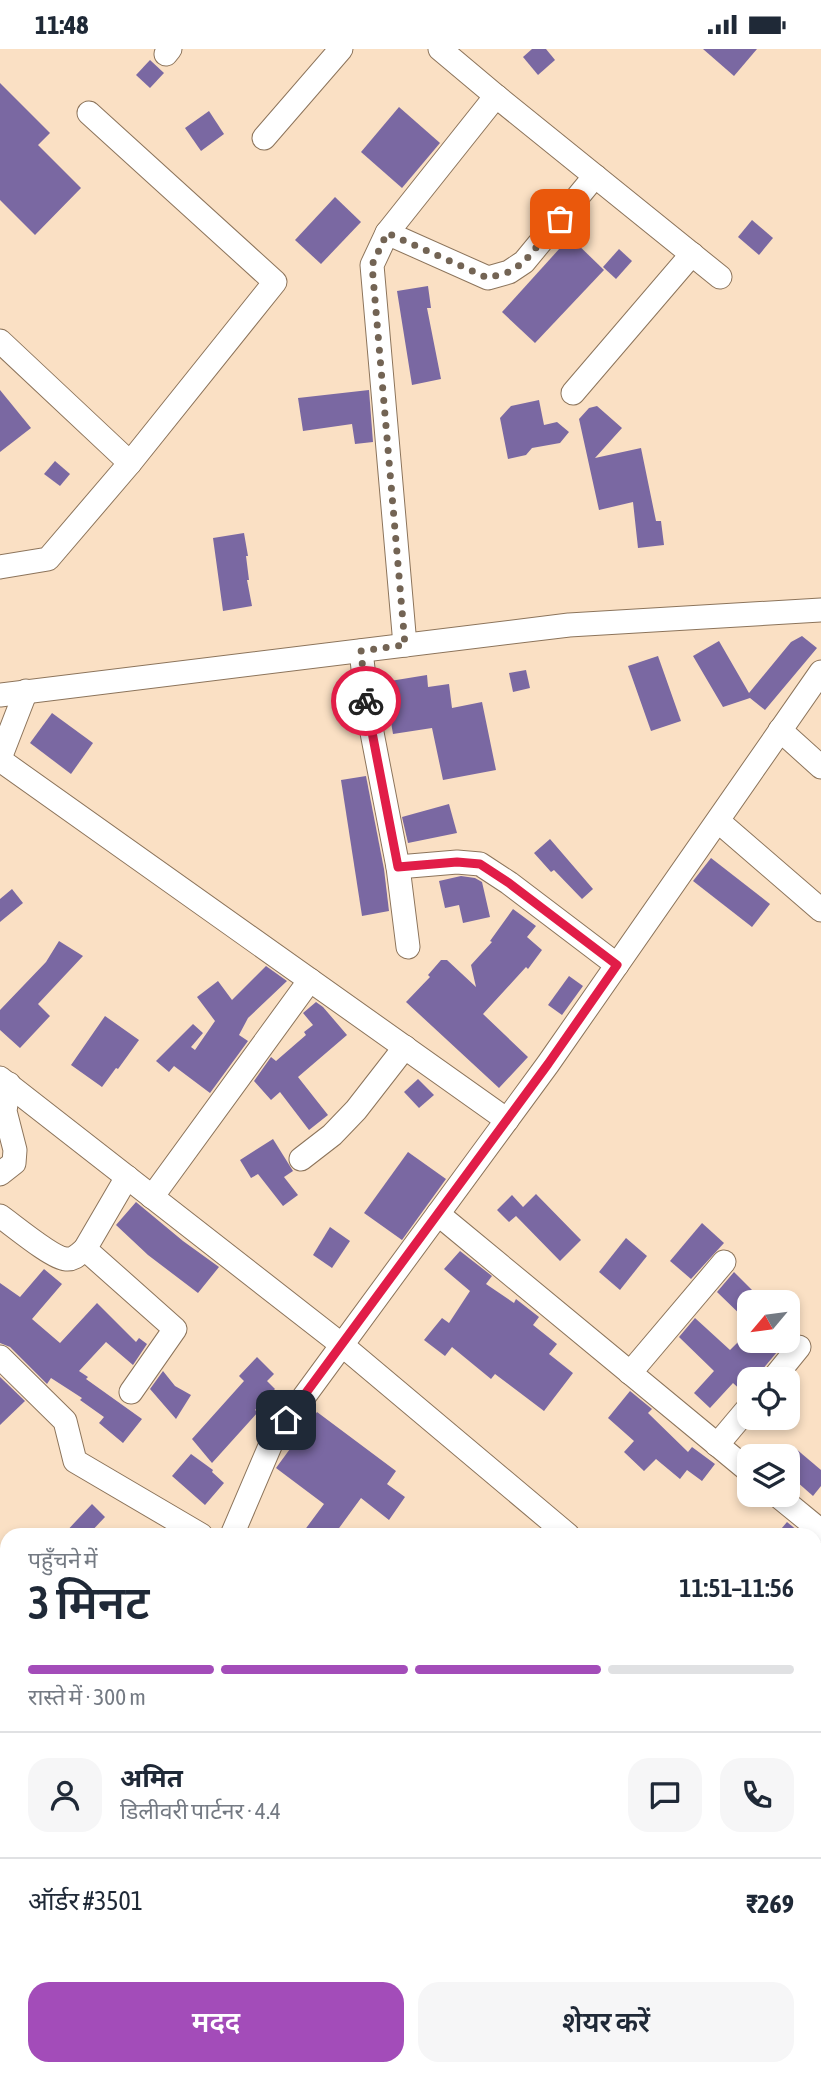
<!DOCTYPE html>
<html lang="hi">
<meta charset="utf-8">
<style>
:root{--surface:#fff;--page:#f6f6f7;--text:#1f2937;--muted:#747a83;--line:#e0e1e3;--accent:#a34cb9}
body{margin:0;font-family:"Asap Condensed","Noto Sans Devanagari",sans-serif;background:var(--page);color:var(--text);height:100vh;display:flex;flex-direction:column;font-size:26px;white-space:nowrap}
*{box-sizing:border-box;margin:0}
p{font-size:23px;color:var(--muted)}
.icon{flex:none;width:38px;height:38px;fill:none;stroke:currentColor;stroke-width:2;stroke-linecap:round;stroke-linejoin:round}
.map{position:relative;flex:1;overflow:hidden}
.drawer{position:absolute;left:0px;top:1479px;width:822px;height:548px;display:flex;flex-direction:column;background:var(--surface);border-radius:21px 21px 0 0;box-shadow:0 4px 10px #0003}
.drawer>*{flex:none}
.needle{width:46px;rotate:241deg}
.controls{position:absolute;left:737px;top:1241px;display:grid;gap:14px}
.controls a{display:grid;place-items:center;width:63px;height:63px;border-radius:14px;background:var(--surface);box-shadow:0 4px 10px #0003;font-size:35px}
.pin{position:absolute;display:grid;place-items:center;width:60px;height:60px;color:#fff;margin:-30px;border-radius:14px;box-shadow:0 4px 10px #0006}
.courier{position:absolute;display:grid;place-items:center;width:70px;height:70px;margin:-35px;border:5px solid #e11d48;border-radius:50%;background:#fff;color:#222;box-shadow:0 2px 9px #0007}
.headline em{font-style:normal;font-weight:600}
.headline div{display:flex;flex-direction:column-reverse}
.headline{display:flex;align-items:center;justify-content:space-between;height:119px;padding:0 28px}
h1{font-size:46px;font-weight:600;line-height:52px}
.bar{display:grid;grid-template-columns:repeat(4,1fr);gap:10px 7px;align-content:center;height:84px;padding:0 28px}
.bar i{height:9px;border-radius:5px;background:var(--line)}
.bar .selected{background:var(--accent)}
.bar p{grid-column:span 4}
.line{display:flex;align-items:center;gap:18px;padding:0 28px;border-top:2px solid var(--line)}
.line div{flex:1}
.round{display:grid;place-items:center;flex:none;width:74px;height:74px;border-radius:21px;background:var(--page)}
.cta{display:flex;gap:14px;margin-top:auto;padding:14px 28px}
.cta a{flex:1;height:80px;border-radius:21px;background:var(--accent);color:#fff;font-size:28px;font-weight:600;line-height:80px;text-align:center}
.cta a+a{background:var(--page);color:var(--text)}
.status{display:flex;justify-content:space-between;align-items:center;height:49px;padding:0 35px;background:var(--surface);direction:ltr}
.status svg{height:19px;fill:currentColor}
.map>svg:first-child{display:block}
</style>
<div class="status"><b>11:48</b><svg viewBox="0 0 49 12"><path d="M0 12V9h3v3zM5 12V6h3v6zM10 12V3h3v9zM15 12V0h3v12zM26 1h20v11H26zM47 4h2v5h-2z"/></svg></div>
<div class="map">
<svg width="821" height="2026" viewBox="0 0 821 2026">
<rect width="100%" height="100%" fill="#fae0c4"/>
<g fill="#7a68a2">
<path d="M532,0H546L555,11L538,26L523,8Z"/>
<path d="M703,0H757L734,27Z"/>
<path d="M150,11L164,24L150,39L136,26Z"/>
<path d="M0,34L50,84L38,96L81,139L35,186L0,151Z"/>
<path d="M399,58L440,94L402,139L361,103Z"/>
<path d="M209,62L224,85L201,102L185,79Z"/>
<path d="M335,148L361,173L321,215L295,191Z"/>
<path d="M752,171L773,189L759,206L738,188Z"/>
<path d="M570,188L604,221L535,294L502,263Z"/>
<path d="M619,200L632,212L616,230L603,218Z"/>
<path d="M428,237L431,259H427L441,330L412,336L397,242Z"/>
<path d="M0,341L31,379L0,403Z"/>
<path d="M369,341L373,393L355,395L352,375L303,382L298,349Z"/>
<path d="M539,351L544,376L557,373L569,383L560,394L532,399L526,406L508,410L500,369L511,357Z"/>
<path d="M597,357L622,379L595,409L641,399L656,472H661L664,496L638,499L633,453L599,461L579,370L589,359Z"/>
<path d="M55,412L70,425L60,437L44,425Z"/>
<path d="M244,484L248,507H246L249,531H247L252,557L223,562L213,489Z"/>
<path d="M802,587L817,599L765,661L750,649L723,658L693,607L719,592L749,644L791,593Z"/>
<path d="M658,607L681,672L651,682L628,617Z"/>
<path d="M526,621L530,639L513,643L509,624Z"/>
<path d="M427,626L428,638L449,635L452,659L482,653L496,721L443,731L432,679L393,685L384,633Z"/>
<path d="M52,664L93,694L71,725L30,694Z"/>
<path d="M366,727L384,820L389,862L362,867L341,731Z"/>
<path d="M449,755L457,784L408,794L402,768Z"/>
<path d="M550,790L593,840L582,850L554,821L551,823L534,804Z"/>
<path d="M711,809L770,855L752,878L693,832Z"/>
<path d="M461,827L475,829L482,833L490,868L463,874L459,856L445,859L439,832Z"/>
<path d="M12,840L23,854L0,873V850Z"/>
<path d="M513,860L536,877L527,888L542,901L528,920L526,918L483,965L528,1008L499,1039L406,953L430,928L428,926L441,911H447L476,938L471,916L492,893L490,892Z"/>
<path d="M59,892L83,907L38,955L50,967L20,999L0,981V961L46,913Z"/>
<path d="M266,917L287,932L248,969L239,986L248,992L210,1044L174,1017L169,1023L156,1012L193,975L203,984L191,998L195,1001L215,972L197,948L218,932L232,951Z"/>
<path d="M569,927L583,937L562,966L548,956Z"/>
<path d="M316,953L323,958L347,986L298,1028L328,1066L309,1081L280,1043L271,1051L254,1032L271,1008L276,1012L306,986L304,983L313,976L303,964Z"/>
<path d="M105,967L139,991L118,1020L116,1019L102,1038L71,1016Z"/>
<path d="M418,1030L434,1046L419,1059L404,1043Z"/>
<path d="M273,1090L293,1122L284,1128L298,1146L283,1157L258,1125L251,1129L240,1111Z"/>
<path d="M408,1103L446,1130L402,1191L364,1164Z"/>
<path d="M536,1145L581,1191L560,1212L516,1167L509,1173L497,1161L512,1146L523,1158Z"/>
<path d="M136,1153L183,1192L219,1218L198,1244L148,1206L116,1176Z"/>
<path d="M702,1174L724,1194L691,1230L670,1212Z"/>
<path d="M330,1178L350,1192L332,1219L313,1206Z"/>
<path d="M626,1189L647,1207L620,1241L599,1223Z"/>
<path d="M460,1202L492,1227L486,1235L514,1254L516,1250L539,1268L533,1276L557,1295L549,1305L573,1324L544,1362L495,1325L491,1330L452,1298L445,1307L424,1291L442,1269L449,1274L470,1242L444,1220Z"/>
<path d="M44,1220L62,1235L32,1270L60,1294L97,1254L136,1293L139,1289L147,1295L133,1316L106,1293L79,1322L88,1328L86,1330L142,1370L123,1394L99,1374L104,1368L80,1351L82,1349L51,1329L47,1335L10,1298L0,1294V1234L20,1248Z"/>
<path d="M734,1223L764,1253H749V1274L717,1243Z"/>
<path d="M695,1269L730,1301L739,1292H776L782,1297L762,1321L759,1330H749V1344L745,1345L733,1334L710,1359L694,1344L714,1322L679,1288Z"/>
<path d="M257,1308L274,1325L267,1332L275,1340L255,1361L258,1363L212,1414L192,1390L244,1332L239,1327Z"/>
<path d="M163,1322L175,1337L191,1346L176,1370L150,1340Z"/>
<path d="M0,1328L25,1352L0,1376Z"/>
<path d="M630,1342L652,1360L648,1364L688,1403L692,1398L715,1415L702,1432L687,1421L680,1430L656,1410L644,1422L624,1403L634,1392L608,1369Z"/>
<path d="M317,1363L396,1422L387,1435L405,1448L389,1471L361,1449L334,1486H301L324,1455L276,1419Z"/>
<path d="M795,1399L821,1421V1437L813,1447L788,1425V1408Z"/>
<path d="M191,1405L213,1421L212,1423L224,1434L205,1456L172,1427Z"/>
<path d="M92,1455L105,1468L88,1486H63Z"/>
<path d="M787,1473L803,1486H776Z"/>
</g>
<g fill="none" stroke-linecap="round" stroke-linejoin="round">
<g stroke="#8c745b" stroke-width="25">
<g id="minor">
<path d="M166,5L170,0"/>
<path d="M496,47L720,228"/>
<path d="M89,64L275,233L130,414"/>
<path d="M264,89L341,0"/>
<path d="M387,184L488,229L509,223L524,213L595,127"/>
<path d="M0,292L130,414L48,510L0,518"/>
<path d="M573,344L692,205"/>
<path d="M405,596L372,216L387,184L496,47L440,0"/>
<path d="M361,602L368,663L398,818L408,898"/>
<path d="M0,646L569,576L821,561"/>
<path d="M780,681L821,718"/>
<path d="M0,709L26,642"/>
<path d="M0,711L507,1071"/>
<path d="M718,772L821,861"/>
<path d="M398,818L457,813L480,815L509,834L617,916"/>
<path d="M0,1029L342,1296L568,1486"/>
<path d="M301,1110L332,1086L356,1061L405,998"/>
<path d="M0,1125L14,1114L15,1101L5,1062L9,1035"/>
<path d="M127,1128L85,1200L175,1280L131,1343"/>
<path d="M152,1148L310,931"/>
<path d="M438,1165L749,1422"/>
<path d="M0,1167C13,1176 52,1209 66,1210C74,1211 79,1205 85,1200"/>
<path d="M0,1308L65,1372L75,1412L201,1486"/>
<path d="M630,1324L724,1213"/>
<path d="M773,1330L799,1298"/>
<path d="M717,1396L749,1358"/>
<path d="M777,1446L821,1482"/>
<path d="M232,1486L273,1390L548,1015L821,623"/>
<path d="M816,1526L821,1520"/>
<path d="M0,1610L7,1596"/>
<path d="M816,1686L821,1688"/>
<path d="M0,1896L7,1886"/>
<path d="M406,2020L413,2026"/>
<path d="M248,2026L254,2020"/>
</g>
</g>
<use href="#minor" stroke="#fff" stroke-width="23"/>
</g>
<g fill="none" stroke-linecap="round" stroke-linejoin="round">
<path stroke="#736454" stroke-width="7" stroke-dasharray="0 12.6" d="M366,652L361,602L405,596L372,216L387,184L488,229L509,223L524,213L560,170"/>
<path stroke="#e11d48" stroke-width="9" d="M286,1371L548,1015L617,916L509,834L480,815L457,813L398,818L366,652"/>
</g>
</svg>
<div class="controls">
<a><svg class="needle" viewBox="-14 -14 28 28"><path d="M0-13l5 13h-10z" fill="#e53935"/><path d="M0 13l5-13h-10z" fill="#747a83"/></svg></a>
<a><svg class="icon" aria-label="locate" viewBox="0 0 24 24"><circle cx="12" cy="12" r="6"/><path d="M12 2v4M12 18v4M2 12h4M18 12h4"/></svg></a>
<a><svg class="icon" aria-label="layers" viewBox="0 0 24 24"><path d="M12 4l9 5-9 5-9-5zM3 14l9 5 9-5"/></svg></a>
</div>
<div class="pin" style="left:560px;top:170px;background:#ea580c"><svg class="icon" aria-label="bag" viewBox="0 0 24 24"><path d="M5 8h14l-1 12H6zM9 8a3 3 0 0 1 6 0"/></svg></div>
<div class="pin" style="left:286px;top:1371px;background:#1f2937"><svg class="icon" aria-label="home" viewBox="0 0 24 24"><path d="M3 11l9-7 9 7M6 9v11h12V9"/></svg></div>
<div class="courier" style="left:366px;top:652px"><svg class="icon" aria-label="bike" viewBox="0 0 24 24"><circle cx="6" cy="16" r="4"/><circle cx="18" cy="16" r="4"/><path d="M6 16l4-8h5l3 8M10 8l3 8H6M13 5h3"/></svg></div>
<section class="drawer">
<div class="headline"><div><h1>3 मिनट</h1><p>पहुँचने में</p></div><em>11:51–11:56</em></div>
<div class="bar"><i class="selected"></i><i class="selected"></i><i class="selected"></i><i></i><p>रास्ते में · 300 m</p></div>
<div class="line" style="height:126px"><a class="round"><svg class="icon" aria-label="person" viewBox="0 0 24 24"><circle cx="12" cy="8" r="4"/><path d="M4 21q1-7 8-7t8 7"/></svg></a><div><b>अमित</b><p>डिलीवरी पार्टनर · 4.4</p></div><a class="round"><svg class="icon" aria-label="chat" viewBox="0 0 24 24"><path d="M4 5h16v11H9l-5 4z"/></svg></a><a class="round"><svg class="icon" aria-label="phone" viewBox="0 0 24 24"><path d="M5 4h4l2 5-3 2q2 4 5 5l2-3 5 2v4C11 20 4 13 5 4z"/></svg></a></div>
<div class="line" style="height:91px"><div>ऑर्डर #3501</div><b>₹269</b></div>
<div class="cta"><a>मदद</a><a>शेयर करें</a></div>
</section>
</div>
